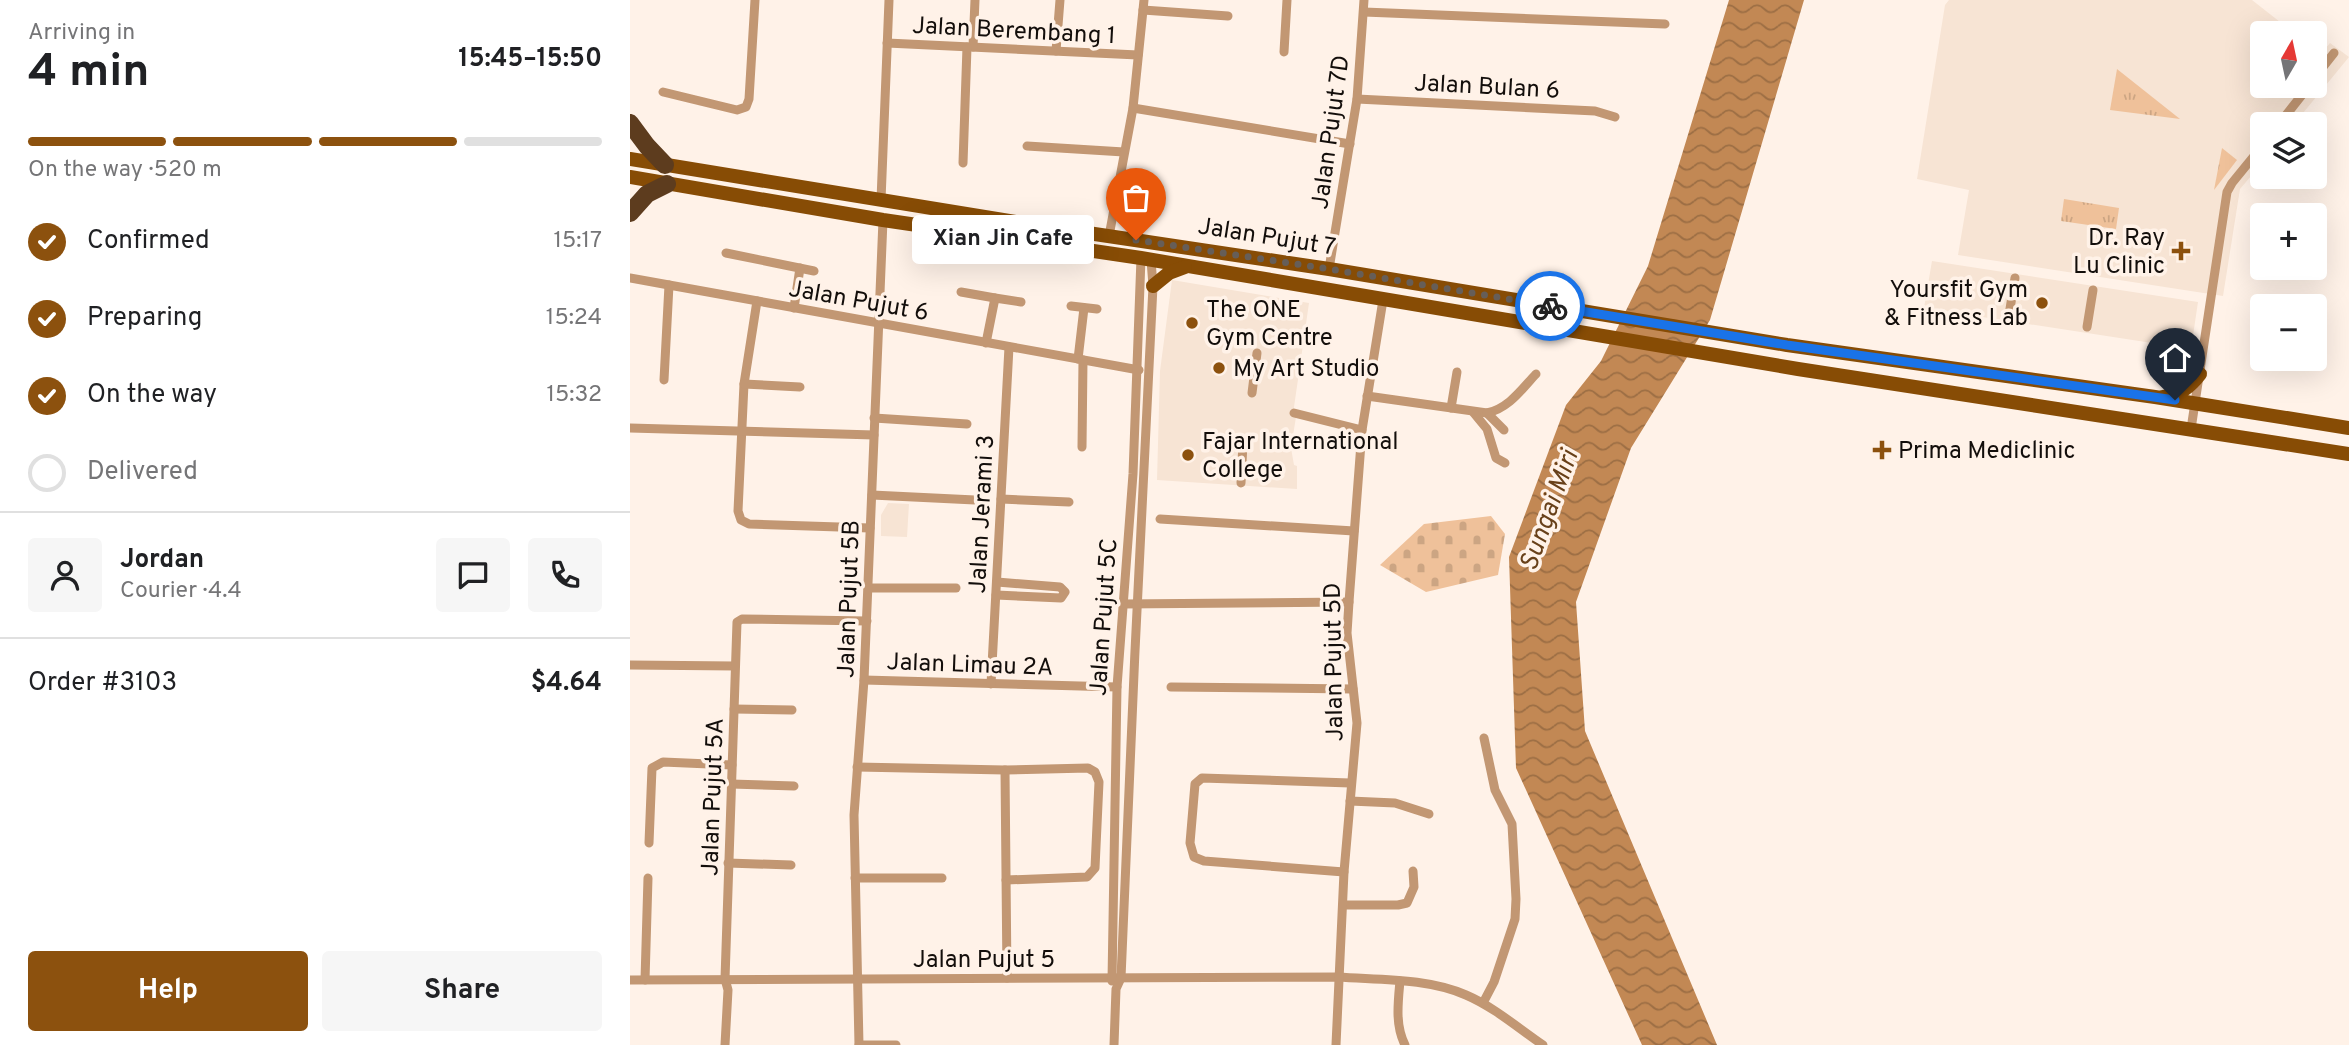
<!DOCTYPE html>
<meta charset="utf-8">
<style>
:root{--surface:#fff;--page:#f6f6f6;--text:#202124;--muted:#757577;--line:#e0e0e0;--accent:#8c510e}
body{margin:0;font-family:Overpass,sans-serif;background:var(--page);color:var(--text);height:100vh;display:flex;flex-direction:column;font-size:26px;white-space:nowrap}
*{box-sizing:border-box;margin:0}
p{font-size:23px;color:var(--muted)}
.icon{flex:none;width:38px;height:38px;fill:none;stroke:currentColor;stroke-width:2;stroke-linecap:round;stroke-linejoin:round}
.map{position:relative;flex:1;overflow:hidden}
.details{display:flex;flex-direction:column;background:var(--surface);width:630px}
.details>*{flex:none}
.needle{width:46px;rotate:9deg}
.controls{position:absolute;left:1620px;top:21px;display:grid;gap:14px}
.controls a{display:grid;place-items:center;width:77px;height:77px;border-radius:7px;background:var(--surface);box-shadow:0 7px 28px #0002;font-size:35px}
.pin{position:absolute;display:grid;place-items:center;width:60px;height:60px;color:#fff;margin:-72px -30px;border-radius:50% 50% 50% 0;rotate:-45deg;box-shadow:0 0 7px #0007}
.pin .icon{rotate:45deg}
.courier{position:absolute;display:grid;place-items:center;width:70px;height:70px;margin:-35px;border:5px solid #1a73e8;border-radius:50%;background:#fff;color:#222;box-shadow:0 2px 9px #0007}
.bubble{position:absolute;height:49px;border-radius:7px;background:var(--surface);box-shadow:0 7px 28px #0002;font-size:23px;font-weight:700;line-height:49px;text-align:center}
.headline em{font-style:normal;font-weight:700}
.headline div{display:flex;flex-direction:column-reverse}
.headline{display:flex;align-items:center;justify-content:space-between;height:119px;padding:0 28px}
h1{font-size:46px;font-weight:700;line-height:52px}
.bar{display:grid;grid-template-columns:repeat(4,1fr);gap:10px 7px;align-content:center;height:84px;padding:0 28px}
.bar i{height:9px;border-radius:5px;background:var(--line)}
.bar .current{background:var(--accent)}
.bar p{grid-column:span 4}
.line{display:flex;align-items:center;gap:18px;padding:0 28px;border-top:2px solid var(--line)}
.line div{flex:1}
.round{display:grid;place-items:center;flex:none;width:74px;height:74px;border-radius:7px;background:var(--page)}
ol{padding:0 28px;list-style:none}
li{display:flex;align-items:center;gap:21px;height:77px}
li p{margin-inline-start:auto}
li .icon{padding:7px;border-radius:50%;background:var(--accent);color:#fff;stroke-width:4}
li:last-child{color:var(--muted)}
li i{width:38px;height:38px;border:4px solid var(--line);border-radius:50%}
.cta{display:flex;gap:14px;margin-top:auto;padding:14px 28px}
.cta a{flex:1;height:80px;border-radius:7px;background:var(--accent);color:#fff;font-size:28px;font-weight:700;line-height:80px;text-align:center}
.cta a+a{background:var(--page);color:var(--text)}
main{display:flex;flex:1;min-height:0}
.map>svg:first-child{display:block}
</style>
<main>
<section class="details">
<div class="headline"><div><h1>4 min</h1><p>Arriving in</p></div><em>15:45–15:50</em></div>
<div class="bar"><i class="current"></i><i class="current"></i><i class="current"></i><i></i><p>On the way · 520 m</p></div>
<ol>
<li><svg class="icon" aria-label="check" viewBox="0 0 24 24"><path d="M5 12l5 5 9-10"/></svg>Confirmed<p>15:17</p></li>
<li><svg class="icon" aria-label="check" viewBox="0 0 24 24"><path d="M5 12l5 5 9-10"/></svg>Preparing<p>15:24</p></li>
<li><svg class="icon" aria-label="check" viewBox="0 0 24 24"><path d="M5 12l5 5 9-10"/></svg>On the way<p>15:32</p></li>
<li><i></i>Delivered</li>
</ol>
<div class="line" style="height:126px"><a class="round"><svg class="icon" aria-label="person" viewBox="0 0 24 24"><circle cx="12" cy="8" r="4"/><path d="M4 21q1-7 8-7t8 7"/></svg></a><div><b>Jordan</b><p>Courier · 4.4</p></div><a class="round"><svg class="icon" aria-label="chat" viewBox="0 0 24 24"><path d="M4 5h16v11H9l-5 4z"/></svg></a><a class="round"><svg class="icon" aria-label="phone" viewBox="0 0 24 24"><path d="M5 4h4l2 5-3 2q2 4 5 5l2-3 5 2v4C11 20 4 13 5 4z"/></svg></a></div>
<div class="line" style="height:91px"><div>Order #3103</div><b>$4.64</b></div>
<div class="cta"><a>Help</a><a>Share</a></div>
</section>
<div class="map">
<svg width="1719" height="1045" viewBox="0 0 1719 1045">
<defs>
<pattern id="grass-tufts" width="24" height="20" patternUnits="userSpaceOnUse" patternTransform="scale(1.75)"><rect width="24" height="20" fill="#efc19a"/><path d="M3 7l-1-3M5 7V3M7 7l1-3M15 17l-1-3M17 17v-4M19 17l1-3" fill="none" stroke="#cca583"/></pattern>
<pattern id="cemetery-stones" width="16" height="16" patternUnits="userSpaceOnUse" patternTransform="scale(1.75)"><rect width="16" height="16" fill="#efc19a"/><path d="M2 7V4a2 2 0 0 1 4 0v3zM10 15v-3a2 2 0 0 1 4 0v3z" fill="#cca583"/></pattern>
<pattern id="water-waves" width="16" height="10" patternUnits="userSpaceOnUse" patternTransform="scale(1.75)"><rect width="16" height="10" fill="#c28854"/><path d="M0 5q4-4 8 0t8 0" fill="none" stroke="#9c6e44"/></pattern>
</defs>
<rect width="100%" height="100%" fill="#fff2e8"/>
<g fill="#f7e4d4">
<path d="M1319,0H1622L1664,33H1633V86H1685V50L1691,54L1700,43L1719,57L1664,124H1633V162L1610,189L1593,296L1328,255L1339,190L1287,179L1315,5Z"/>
<path d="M1302,261L1568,302L1561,349L1294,308Z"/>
<path d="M542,280L679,303L663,414L666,417L661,448L664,465L667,466V489L527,480L530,371Z"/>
<path d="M258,503L279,504L277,537L251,536V515Z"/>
</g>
<g fill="url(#grass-tufts)">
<path d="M1487,69L1550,119L1480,110Z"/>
<path d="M1592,148L1607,160L1584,190Z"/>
<path d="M1434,199L1489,208L1486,229L1431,221Z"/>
</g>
<path fill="url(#cemetery-stones)" d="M861,516L875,534L868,575L796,592L750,565L794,524Z"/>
<path fill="url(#water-waves)" d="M1099,0H1174L1080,320L1001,448L946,602L955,731L1087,1045H1012L886,768L879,557L936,405L971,361L1018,266Z"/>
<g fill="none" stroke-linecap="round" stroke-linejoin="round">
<g stroke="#c29773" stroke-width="9">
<path d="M513,10L598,16"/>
<path d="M734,12L1035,24"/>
<path d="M257,43L508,55"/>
<path d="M343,47L345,0"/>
<path d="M426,51L430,0"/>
<path d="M654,52L657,0"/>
<path d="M1685,77L1704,53"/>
<path d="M33,92L107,110L116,107L119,99L125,0"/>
<path d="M727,99L965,111L985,117"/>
<path d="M503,108L720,144"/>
<path d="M1649,124L1679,86"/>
<path d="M397,146L494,152"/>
<path d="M333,163L337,47"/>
<path d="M251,200L259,0"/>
<path d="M479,236L503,108L514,0"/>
<path d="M96,253L184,271"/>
<path d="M699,269L727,99L734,0"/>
<path d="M0,278L39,285"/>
<path d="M331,292L365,298"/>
<path d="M127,301L114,384L108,511L111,520L119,524L240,528"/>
<path d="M441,306L467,309"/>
<path d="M164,308L170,268"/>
<path d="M1379,315L1385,278"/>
<path d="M1457,327L1463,290"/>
<path d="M356,343L365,298L391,302"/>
<path d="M448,359L454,308"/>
<path d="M34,380L39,285L509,370"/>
<path d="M114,384L170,387"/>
<path d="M622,393L627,353"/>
<path d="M737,396L857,413C879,408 891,390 906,374"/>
<path d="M821,408L827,372"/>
<path d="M843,412L857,429L866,458L875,463"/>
<path d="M664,413L732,430"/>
<path d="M857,413L874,430"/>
<path d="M244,418L337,424"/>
<path d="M0,428L244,435"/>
<path d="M1561,429L1597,192L1602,183L1633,145"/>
<path d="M452,447L453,360"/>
<path d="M611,483L613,443"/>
<path d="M242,495L345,500"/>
<path d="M371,499L439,502"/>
<path d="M530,519L724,531"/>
<path d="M238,588H326"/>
<path d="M366,595L431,598L435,592L430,587L367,582"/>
<path d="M492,604L719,602"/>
<path d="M0,665L105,666"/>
<path d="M234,680L487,687"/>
<path d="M361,684L379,347"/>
<path d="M541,687L723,689"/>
<path d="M104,709L162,710"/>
<path d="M227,767L375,770L458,768L465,772L469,782L465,868L457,877L376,880"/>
<path d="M375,770L377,978"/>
<path d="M101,784L164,786"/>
<path d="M720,801L765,803L799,814"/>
<path d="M19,843L22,768L33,762L102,765"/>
<path d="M98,863L161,865"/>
<path d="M714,872L574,861L564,857L560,843L565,784L572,778L720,783"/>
<path d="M225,878H312"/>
<path d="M713,905H768L777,903L784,887L783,871"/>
<path d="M0,980L708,977C750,980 797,978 836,995C864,1007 888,1028 913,1045"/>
<path d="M15,980L18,878"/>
<path d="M482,981L487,687L503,474L511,258"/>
<path d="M770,981C768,1003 765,1025 775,1045"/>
<path d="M853,1003L864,982L885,919L886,899L882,824L865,790L854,738"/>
<path d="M95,1045L98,990L95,979L107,622L112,619L237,621"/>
<path d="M229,1045L224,815L234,680L253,220"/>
<path d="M229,1045H266"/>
<path d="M484,1045L486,989L491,978C500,747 511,517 523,286L521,260"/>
<path d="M706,1045L714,872L727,723L717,633L719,602L732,430L753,300"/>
</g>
<g stroke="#874c05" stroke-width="14">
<path d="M0,159L411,226L699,269L1157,345L1525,397L1719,428"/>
<path d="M0,177L253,220L511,258L1168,369L1719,454"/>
<path d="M523,286L539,273L555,267"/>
<path d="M1533,397C1550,395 1560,387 1570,374"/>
</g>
<g stroke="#5d3c1e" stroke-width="18">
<path d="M0,123L17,146L35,165"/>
<path d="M0,213L17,194L37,184"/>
</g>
</g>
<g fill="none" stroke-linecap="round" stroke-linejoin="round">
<path stroke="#665e58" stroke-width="7" stroke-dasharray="0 12.6" d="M506,240L699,269L920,306"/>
<path stroke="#1a73e8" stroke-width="9" d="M920,306L1157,345L1545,400"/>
</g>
<g fill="#8c510e" stroke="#fff2e8" stroke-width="2.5">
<path d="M1547.5 240.5h7v7h7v7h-7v7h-7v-7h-7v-7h7z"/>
<circle cx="1412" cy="303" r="7"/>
<circle cx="562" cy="323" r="7"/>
<circle cx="589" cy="368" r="7"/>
<path d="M1248.5 439.5h7v7h7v7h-7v7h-7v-7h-7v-7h7z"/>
<circle cx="558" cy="455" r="7"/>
</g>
<g text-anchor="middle" stroke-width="7" stroke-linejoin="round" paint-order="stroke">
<g font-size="24" fill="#130e0b" stroke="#fff2e8">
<text transform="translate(384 30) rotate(3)" y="8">Jalan Berembang 1</text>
<text transform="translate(857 86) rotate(3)" y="8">Jalan Bulan 6</text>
<text transform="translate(700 132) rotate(-82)" y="8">Jalan Pujut 7D</text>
<text transform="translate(637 236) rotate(9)" y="8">Jalan Pujut 7</text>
<text transform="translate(229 300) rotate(10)" y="8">Jalan Pujut 6</text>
<text transform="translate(351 514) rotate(-87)" y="8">Jalan Jerami 3</text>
<text transform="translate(218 599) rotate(-88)" y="8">Jalan Pujut 5B</text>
<text transform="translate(473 617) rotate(-86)" y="8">Jalan Pujut 5C</text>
<text transform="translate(703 662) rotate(-91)" y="8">Jalan Pujut 5D</text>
<text transform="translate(340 664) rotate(2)" y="8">Jalan Limau 2A</text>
<text transform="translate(82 797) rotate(-88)" y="8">Jalan Pujut 5A</text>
<text x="354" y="967">Jalan Pujut 5</text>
</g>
<g font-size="24" fill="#130e0b" stroke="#fff2e8" text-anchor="start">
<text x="1535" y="245" text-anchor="end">Dr. Ray<tspan x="1535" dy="28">Lu Clinic</tspan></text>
<text x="1398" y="297" text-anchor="end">Yoursfit Gym<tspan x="1398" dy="28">&amp; Fitness Lab</tspan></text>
<text x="576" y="317">The ONE<tspan x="576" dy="28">Gym Centre</tspan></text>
<text x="603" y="376">My Art Studio</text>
<text x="572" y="449">Fajar International<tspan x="572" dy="28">College</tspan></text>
<text x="1268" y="458">Prima Mediclinic</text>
</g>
<g font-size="26" font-style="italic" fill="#684019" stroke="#fff2e8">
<text transform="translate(918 510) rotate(-70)" y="9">Sungai Miri</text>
</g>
</g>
</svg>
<div class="controls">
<a><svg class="needle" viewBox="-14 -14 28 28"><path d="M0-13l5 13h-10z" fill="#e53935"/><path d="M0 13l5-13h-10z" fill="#757577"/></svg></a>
<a><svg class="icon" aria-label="layers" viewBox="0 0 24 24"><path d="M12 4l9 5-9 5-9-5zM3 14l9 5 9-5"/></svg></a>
<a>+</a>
<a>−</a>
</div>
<div class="pin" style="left:506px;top:240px;background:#ea580c"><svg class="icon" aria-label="bag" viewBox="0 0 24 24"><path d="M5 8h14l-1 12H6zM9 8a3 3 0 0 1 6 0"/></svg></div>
<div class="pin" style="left:1545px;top:400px;background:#1f2937"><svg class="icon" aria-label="home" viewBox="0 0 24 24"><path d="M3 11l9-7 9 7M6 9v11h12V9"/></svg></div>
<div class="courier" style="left:920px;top:306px"><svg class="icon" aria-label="bike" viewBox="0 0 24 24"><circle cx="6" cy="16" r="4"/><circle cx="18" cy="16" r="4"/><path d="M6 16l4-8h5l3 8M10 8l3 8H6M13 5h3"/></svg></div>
<div class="bubble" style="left:282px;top:215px;width:182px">Xian Jin Cafe</div>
</div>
</main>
